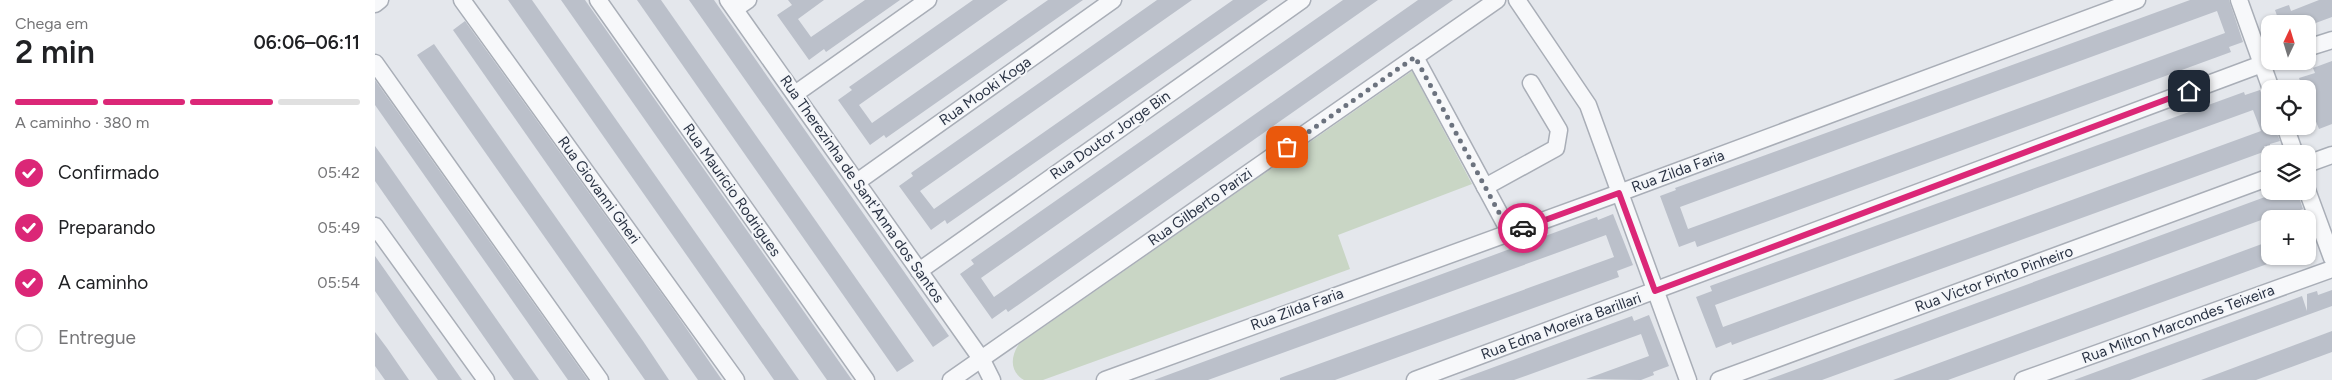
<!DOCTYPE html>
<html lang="pt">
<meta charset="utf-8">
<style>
:root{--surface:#fff;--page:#f2f2f2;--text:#202124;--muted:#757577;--line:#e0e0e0;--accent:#db2777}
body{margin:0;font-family:Figtree,sans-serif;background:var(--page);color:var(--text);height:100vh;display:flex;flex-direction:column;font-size:19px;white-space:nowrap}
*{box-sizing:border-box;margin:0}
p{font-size:16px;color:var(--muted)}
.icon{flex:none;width:28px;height:28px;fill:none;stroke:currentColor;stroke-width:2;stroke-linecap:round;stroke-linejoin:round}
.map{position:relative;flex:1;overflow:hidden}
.side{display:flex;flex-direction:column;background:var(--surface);width:375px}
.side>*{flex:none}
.needle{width:32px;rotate:4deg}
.tools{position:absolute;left:1886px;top:15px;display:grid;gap:10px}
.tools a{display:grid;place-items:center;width:55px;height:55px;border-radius:10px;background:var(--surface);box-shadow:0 1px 4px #0004;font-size:25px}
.pin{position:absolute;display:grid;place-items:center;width:42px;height:42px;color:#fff;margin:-21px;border-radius:10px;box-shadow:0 2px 8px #0006}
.courier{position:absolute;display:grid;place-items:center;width:50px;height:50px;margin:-25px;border:4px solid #db2777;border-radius:50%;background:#fff;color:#222;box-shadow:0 1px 6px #0007}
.summary em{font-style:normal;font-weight:600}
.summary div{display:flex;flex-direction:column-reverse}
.summary{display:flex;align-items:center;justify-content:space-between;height:85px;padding:0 15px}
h1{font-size:32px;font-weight:600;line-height:38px}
.bar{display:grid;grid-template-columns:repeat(4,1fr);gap:8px 5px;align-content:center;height:60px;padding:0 15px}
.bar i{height:6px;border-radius:4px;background:var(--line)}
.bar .selected{background:var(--accent)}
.bar p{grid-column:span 4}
ol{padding:0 15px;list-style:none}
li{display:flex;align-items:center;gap:15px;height:55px}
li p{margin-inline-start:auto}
li .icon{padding:5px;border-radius:50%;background:var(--accent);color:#fff;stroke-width:4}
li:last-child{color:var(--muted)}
li i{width:28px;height:28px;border:2px solid var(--line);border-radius:50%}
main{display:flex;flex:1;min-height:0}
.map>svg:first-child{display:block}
</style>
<main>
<section class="side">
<div class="summary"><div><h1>2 min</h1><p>Chega em</p></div><em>06:06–06:11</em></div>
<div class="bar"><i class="selected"></i><i class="selected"></i><i class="selected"></i><i></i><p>A caminho · 380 m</p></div>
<ol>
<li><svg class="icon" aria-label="check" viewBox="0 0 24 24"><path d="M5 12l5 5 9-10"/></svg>Confirmado<p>05:42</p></li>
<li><svg class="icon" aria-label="check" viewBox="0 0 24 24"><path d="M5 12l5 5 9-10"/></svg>Preparando<p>05:49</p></li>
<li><svg class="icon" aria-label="check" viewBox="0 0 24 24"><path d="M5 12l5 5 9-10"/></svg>A caminho<p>05:54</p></li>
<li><i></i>Entregue</li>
</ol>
</section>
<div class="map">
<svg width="1957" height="380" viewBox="0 0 1957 380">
<rect width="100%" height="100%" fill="#e4e7ec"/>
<path fill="#c9d6c5" d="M1037,71L1097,184L963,235L975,269L668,380H649C635,372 635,357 644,344Z"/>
<g fill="#bbc0ca" fill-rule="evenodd">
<path d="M133,0H157L424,380H399Z"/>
<path d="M186,0H210L477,380H452Z"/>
<path d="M262,0H286L539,361L522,372Z"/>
<path d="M314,0H339L574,336L558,347Z"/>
<path d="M413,0H449L423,19L436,37L490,0H525L451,52L449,49L434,60L402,15L417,5Z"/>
<path d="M598,0H633L484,105L497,123L673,0H708L511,138L509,135L495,145L463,100L477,90L474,87Z"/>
<path d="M782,0H817L545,191L559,209L858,0H893L572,224L570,220L556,230L524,186L538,176L536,173Z"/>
<path d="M968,0H1003L606,278L619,297L1043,0H1078L633,312L631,309L617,319L585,274L599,264L596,260Z"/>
<path d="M1815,0H1854L1868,42L1854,47L1856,52L1399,219L1322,247L1320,241L1304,247L1285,196L1301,190L1300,188ZM1842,11L1850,33L1313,229L1305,207Z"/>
<path d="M1944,0H1957V17L1938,24H1905L1900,10L1914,5L1916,11Z"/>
<path d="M90,21L300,312L347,380H323L78,30Z"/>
<path d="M59,44L268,341L294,380H270L79,108L42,55Z"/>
<path d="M1957,61V124L1944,129L1932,99V89H1928L1924,78L1940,73L1938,68Z"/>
<path d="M0,80L213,380H193L0,105Z"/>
<path d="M1885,90L1895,115V126H1899L1905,141L1895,144V153L1891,146H1889L1891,151L1373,339L1357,345L1356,342L1341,348L1321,297L1337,291L1335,286L1869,92L1870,95ZM1878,110L1886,131L1348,327L1340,305Z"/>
<path d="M0,146L8,157L164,380H139L0,181Z"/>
<path d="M1918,191H1922L1928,209L1916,213L1914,210L1900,215L1447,380H1392L1890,197L1905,192L1907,195Z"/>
<path d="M1238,214L1258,265L1242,271L1244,277L960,380H905V378L1239,257L1231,235L833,380H779L1222,217L1223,220Z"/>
<path d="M1895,241V263L1573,380H1518Z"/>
<path d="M0,256L66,350L87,380H63L22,323L0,291Z"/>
<path d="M1957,290V306L1755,380H1699L1927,296L1932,311V294L1942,291L1943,295Z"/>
<path d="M1274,315L1294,366L1278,372L1279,375L1266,380L1211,379L1274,356L1266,334L1139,380H1084L1257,316L1259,321Z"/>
<path d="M1957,331V352L1881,380H1826Z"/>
<path d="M0,332L12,348L34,380H10L0,366Z"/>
</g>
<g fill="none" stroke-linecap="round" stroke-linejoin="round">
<g stroke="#a9aeb7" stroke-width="19">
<g id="minor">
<path d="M87,0L361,380"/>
<path d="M223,0L491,380"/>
<path d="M353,0L607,360L617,380"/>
<path d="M1142,0L1213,105L1313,380"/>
<path d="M1864,0L1896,89"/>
<path d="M0,4L5,0"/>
<path d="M360,9L373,0"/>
<path d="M1932,48L1957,40"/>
<path d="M1040,57L1135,233"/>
<path d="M0,63L225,380"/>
<path d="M420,94L553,0"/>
<path d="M1910,126L1920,154"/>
<path d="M1932,164L1957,155"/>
<path d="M482,182L738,0"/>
<path d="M1110,187L1181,148L1184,130L1156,83"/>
<path d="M1932,190L1957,258"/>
<path d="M0,226L111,380"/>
<path d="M544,271L927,0"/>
<path d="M576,380L1122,0"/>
<path d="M730,380L1244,193L1762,0"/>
<path d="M1040,380L1895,61"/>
<path d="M1344,380L1895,177"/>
<path d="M1648,380L1957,269"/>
</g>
</g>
<use href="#minor" stroke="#f7f8fa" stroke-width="16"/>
</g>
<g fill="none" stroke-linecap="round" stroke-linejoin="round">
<path stroke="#6c737f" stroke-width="5" stroke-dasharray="0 9" d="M912,147L1040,57L1135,233L1148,228"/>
<path stroke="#db2777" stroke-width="6" d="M1148,228L1244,193L1280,291L1814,91"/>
</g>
<g text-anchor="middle" stroke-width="4" stroke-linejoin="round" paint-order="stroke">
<g font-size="15" fill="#2b3445" stroke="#f4f6f9">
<text transform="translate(610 91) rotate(-35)" y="5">Rua Mooki Koga</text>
<text transform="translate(735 135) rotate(-35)" y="5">Rua Doutor Jorge Bin</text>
<text transform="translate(1303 171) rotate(-20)" y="5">Rua Zilda Faria</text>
<text transform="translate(487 189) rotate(55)" y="5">Rua Therezinha de Sant'Anna dos Santos</text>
<text transform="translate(224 190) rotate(54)" y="5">Rua Giovanni Gheri</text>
<text transform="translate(357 190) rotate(55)" y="5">Rua Maurício Rodrigues</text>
<text transform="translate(825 207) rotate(-35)" y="5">Rua Gilberto Parizi</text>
<text transform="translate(1619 279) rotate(-20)" y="5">Rua Victor Pinto Pinheiro</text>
<text transform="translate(922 309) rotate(-20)" y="5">Rua Zilda Faria</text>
<text transform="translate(1803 324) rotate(-20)" y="5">Rua Milton Marcondes Teixeira</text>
<text transform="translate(1186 326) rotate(-20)" y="5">Rua Edna Moreira Barillari</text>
</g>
</g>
</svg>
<div class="tools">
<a><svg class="needle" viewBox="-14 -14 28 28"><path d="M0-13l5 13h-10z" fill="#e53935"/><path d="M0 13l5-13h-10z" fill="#757577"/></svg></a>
<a><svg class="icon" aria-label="locate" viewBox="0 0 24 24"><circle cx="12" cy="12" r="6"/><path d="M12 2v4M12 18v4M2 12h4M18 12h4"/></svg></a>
<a><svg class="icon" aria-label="layers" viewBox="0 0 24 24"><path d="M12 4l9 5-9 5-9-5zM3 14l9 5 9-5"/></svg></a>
<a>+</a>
</div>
<div class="pin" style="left:912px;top:147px;background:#ea580c"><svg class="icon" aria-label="bag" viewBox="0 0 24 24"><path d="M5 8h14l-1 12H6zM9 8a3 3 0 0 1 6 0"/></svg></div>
<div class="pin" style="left:1814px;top:91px;background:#1f2937"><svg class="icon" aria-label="home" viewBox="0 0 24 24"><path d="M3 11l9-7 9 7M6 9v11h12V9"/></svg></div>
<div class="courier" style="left:1148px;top:228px"><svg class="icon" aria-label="car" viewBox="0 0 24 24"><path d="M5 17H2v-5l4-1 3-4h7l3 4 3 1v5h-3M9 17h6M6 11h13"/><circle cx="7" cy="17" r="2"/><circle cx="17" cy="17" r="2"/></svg></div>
</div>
</main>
